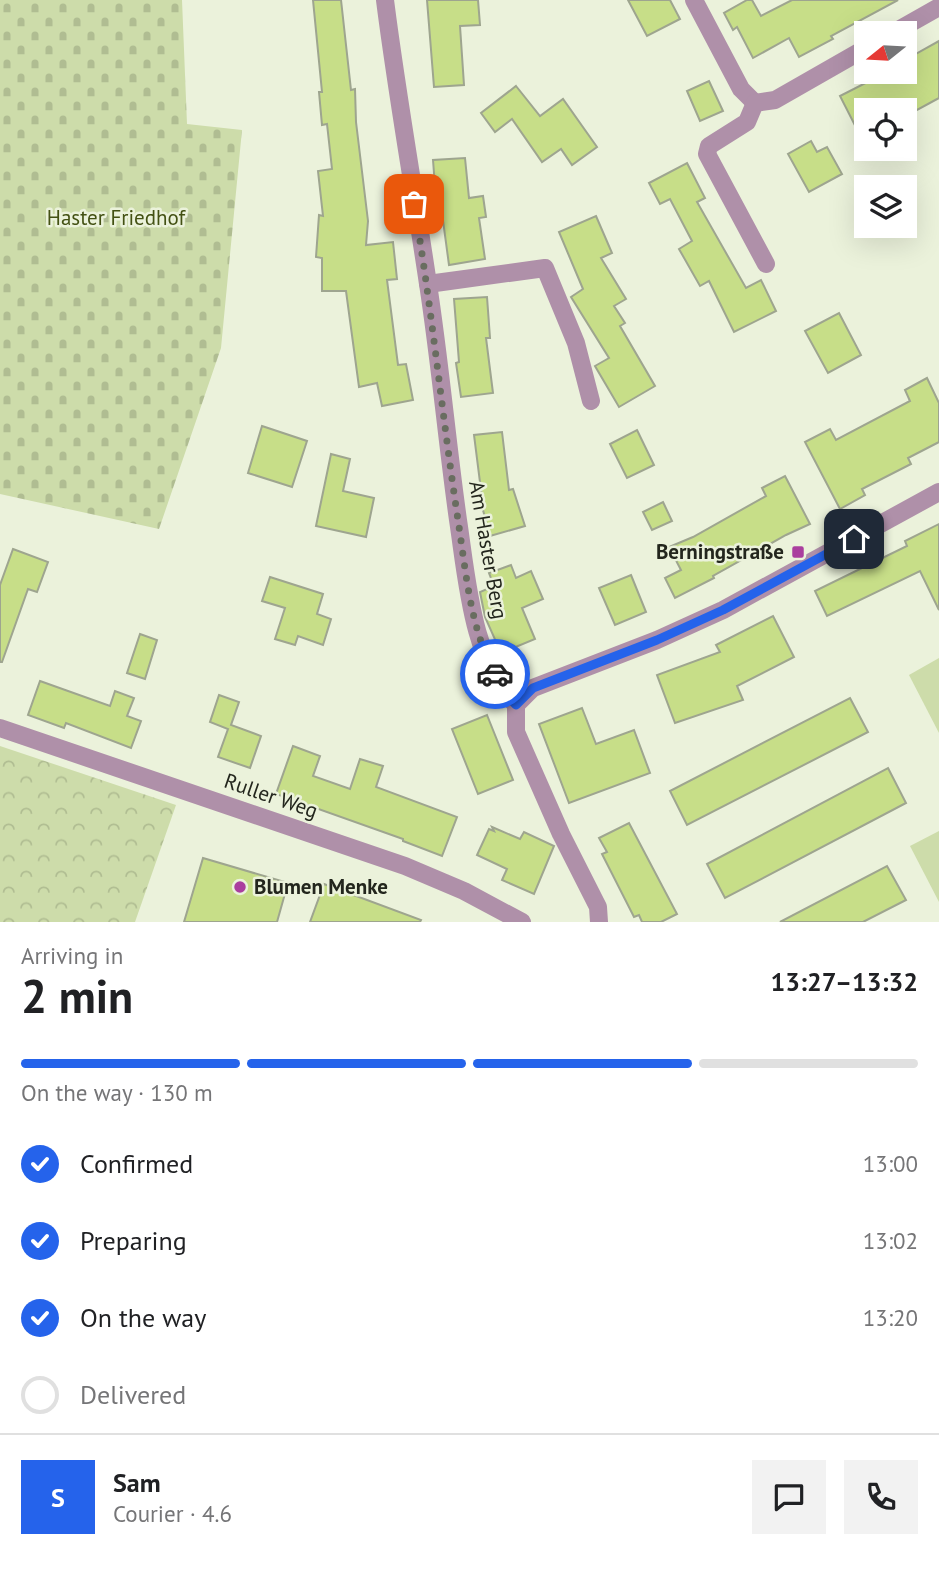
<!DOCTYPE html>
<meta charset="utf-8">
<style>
:root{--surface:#fff;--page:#f2f2f2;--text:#202124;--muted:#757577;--line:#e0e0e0;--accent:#2563eb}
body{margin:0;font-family:"PT Sans",sans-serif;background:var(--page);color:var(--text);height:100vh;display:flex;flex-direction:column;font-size:26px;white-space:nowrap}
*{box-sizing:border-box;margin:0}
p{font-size:23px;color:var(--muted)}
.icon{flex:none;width:38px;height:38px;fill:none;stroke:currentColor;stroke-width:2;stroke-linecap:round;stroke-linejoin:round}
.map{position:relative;height:922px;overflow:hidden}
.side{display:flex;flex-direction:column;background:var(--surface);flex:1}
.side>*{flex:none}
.needle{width:46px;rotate:252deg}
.fabs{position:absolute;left:854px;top:21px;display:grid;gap:14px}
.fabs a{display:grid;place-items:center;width:63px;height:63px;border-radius:0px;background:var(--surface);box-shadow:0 7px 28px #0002;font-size:35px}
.pin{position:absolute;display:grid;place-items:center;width:60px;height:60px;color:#fff;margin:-30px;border-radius:14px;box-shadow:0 4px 10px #0006}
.courier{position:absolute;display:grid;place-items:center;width:70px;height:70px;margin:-35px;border:5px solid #2563eb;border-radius:50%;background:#fff;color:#222;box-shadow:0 2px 9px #0007}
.overview em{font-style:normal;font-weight:700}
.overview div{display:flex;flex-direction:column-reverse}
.overview{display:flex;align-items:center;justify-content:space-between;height:119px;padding:0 21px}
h1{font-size:46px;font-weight:700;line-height:52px}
.bar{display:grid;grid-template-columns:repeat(4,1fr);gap:10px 7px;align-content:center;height:84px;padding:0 21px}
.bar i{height:9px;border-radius:5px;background:var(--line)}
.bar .on{background:var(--accent)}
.bar p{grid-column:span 4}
.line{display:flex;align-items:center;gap:18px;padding:0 21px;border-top:2px solid var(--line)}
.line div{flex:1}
.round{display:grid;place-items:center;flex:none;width:74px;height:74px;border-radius:0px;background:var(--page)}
ol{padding:0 21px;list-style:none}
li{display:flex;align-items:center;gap:21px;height:77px}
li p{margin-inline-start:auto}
li .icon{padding:7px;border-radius:50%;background:var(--accent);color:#fff;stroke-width:4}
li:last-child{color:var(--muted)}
li i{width:38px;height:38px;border:4px solid var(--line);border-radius:50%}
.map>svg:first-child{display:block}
</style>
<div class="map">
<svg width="939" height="922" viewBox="0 0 939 922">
<defs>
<pattern id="forest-crowns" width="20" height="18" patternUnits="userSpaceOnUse" patternTransform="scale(1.75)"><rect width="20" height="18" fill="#cddcaa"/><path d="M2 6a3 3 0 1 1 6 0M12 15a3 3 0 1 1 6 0" fill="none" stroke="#b0bd92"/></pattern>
<pattern id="cemetery-stones" width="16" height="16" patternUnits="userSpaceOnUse" patternTransform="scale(1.75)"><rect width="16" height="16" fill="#cddcaa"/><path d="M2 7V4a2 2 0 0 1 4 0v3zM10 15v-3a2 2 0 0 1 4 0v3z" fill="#b0bd92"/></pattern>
</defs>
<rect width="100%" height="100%" fill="#ebf2db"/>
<path fill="url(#forest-crowns)" d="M0,746L176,805L135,922H0Z"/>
<path fill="url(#cemetery-stones)" d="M0,0H182L187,124L242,130L221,348L159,529L0,494Z"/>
<g fill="#cddcaa">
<path d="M939,658V733L909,675Z"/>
<path d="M939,831V902L910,846Z"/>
</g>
<g fill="#c7de88" stroke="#9ea58f" stroke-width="2">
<path d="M313,0H341L351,90L355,89L356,122L368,221L366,245L393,242L397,279L387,280L398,365L406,364L413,400L382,406L377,383L359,387L346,291H322V258L316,257L319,215L323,216L318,171L332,169L327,124L322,125L319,92H322Z"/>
<path d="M427,0H478L480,25L460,26L464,85L434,87Z"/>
<path d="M628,0H670L680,19L647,36Z"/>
<path d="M747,0H752L761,16L792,0H898L831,36L833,39L799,57L789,38L753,58L737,27L733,30L724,13Z"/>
<path d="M939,41V98L917,110H866V147L840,96L887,72H905V60Z"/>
<path d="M709,81L723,111L700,121L687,91Z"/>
<path d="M516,86L540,116L563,99L597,147L572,165L561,149L542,162L512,119L495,132L481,113Z"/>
<path d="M811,141L817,152L827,147L842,174L809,192L788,154Z"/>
<path d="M465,158L469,198L483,196L486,217L479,218L485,259L449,265L440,198L436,199L433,160Z"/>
<path d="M687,163L705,198L697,202L746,288L761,280L776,311L734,332L709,281L700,286L679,249L692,241L670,199L660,204L649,183Z"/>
<path d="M596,216L612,253L601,258L626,299L614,306L625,323L620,326L655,386L619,407L595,366L609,358L571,297L583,289L559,232Z"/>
<path d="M487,297L490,338H486L493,393L461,397L456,363L459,362L454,299Z"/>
<path d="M839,313L861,355L828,373L805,331Z"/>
<path d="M927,378L939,403V442L908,458L911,464L862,489L865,495L840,509L805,442L830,429L836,440L910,401L905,390Z"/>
<path d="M262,426L307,441L292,487L248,473Z"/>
<path d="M637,430L654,465L627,478L610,444Z"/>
<path d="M502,432L509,490L513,489L525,526L490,536L480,499L482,498L474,435Z"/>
<path d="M331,454L350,459L343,491L374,498L366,537L316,526Z"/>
<path d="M785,476L810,524L786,535L713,576L714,578L675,598L665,578L681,570L669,547L693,537L766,496L762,488Z"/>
<path d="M663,502L672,521L652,530L643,512Z"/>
<path d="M939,524V610L920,571L827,616L815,591L907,546L905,541Z"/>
<path d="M13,549L48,562L37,592L28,589L2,662H0V585Z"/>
<path d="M511,565L516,578L531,571L543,599L522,608L535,639L501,653L485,617L480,592L494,586L489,573Z"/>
<path d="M631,575L646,612L615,625L599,588Z"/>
<path d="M270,577L323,594L317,614L331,619L323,645L298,636L295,645L275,639L285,608L262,601Z"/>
<path d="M773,616L794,657L737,686L743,700L675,723L657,675L720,652L716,645Z"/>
<path d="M140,634L157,640L145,679L127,673Z"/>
<path d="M40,681L110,706L115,691L134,698L127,716L141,721L131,748L66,723L64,728L28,715Z"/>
<path d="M219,695L239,702L231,725L261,736L250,768L218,757L228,729L210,722Z"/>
<path d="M850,698L868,732L687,825L670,791Z"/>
<path d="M582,708L596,744L634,730L650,773L569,803L539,724Z"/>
<path d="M487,715L513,780L478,794L452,729Z"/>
<path d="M293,746L320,756L313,776L350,789L360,759L383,766L376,787L457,817L442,856L403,841V839L276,794Z"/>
<path d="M888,768L906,803L725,898L707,864Z"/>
<path d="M629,823L677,914L661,922H642L639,915L634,917L602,854L607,852L599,838Z"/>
<path d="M492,827L520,839L524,832L554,846L534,894L502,880L507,869L477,855L489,829L494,831Z"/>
<path d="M203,858L288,883L277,922H184Z"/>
<path d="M887,866L906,900L863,922H780Z"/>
<path d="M324,884L421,920L420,922H310Z"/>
</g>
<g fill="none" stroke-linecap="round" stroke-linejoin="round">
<g stroke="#af90a9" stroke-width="18">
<path d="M385,0C397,95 414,189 428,284C440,362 447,442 458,520C467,579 472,661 516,705V732L561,834L598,907L599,922"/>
<path d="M694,0L741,89L755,103"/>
<path d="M893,33L939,7"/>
<path d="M766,264L707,154L709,146L747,122L755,103L775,100L866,48"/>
<path d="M428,284L545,268L576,343L591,401"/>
<path d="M516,705L533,688L657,640L723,610L939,492"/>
<path d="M0,728L405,866L464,891L522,922"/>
</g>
</g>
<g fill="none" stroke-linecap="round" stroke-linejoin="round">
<path stroke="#696d60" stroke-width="7" stroke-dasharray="0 12.6" d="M414,204C432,309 442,415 458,520C466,572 470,628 495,674"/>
<path stroke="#2563eb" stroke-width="9" d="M495,674L505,693L516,705L533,688L657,640L723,610L854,539"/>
</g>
<g fill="#aa3e9e" stroke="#ebf2db" stroke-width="2.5">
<rect x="791" y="545" width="14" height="14" rx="3.5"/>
<circle cx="240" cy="887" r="7"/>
</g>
<g text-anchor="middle" stroke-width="5" stroke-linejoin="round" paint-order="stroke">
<g font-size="21" fill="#435113" stroke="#ebf2db">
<text x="116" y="225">Haster Friedhof</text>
</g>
<g font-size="21" fill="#23261d" stroke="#ebf2db">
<text transform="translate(488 550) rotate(80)" y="7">Am Haster Berg</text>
<text transform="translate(271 796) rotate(19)" y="7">Ruller Weg</text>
</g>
<g font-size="21" font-weight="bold" fill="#23261d" stroke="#ebf2db" text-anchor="end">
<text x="784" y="559">Berningstraße</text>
<text x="254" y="894" text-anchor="start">Blumen Menke</text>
</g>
</g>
</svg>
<div class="fabs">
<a><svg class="needle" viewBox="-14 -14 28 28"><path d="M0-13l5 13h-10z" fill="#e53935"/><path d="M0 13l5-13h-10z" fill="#757577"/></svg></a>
<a><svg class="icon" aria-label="locate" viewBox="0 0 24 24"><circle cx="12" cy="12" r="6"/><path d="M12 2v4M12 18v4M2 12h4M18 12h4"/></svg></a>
<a><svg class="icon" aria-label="layers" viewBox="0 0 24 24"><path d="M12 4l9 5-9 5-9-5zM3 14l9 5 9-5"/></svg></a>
</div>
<div class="pin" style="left:414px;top:204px;background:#ea580c"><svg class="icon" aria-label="bag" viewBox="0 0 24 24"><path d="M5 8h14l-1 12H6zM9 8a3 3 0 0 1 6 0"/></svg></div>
<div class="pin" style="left:854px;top:539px;background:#1f2937"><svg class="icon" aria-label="home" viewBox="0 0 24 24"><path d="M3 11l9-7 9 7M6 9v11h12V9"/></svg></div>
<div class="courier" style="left:495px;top:674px"><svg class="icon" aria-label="car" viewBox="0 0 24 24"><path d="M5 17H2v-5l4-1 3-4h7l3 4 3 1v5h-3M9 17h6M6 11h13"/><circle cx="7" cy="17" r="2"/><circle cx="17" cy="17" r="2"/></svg></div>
</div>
<section class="side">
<div class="overview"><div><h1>2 min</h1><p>Arriving in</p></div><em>13:27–13:32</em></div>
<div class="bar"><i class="on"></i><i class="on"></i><i class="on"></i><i></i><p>On the way · 130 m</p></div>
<ol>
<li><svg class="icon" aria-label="check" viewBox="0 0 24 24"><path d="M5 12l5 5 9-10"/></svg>Confirmed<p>13:00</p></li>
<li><svg class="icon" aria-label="check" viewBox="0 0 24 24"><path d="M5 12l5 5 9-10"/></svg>Preparing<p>13:02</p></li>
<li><svg class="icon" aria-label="check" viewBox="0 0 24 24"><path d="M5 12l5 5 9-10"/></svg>On the way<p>13:20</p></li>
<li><i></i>Delivered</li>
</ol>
<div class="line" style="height:126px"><b class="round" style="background:var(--accent);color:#fff">S</b><div><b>Sam</b><p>Courier · 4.6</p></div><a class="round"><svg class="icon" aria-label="chat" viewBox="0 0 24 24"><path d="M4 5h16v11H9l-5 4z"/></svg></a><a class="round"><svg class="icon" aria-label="phone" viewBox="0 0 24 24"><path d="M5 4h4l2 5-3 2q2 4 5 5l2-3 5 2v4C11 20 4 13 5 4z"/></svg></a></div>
</section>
